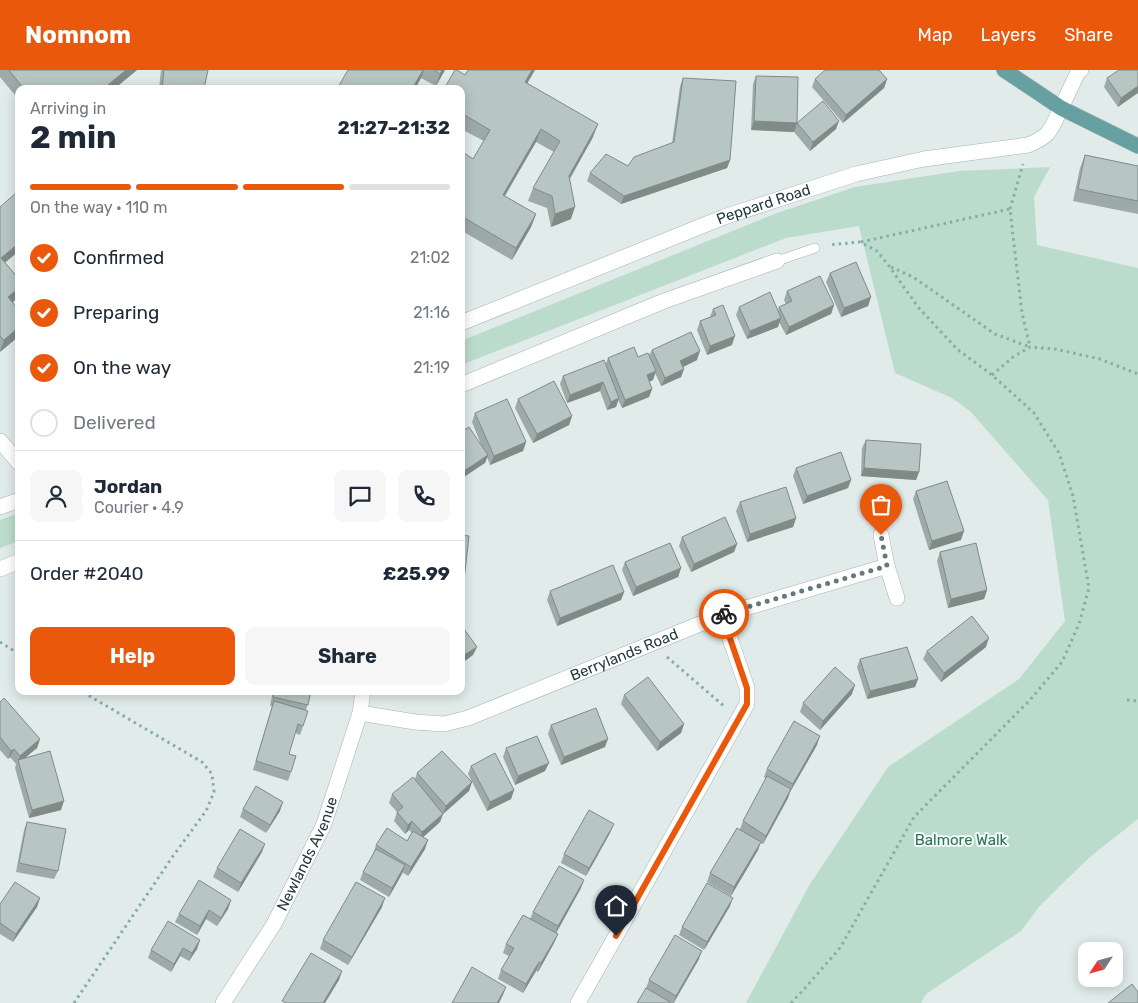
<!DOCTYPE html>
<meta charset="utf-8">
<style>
:root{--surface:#fff;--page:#f6f6f7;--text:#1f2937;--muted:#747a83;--line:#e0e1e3;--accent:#ea580c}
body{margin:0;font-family:Rubik,sans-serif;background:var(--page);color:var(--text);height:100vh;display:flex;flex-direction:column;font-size:19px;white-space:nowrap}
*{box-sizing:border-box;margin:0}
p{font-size:16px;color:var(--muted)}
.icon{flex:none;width:28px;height:28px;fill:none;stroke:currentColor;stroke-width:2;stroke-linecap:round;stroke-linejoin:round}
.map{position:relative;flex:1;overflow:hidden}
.sheet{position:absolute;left:15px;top:15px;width:450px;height:610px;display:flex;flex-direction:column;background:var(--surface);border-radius:10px;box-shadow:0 2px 12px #0003}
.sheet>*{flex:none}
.needle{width:32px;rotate:234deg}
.controls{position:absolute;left:1078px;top:872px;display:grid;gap:10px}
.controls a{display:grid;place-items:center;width:45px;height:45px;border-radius:10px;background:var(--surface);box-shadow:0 2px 12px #0003;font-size:25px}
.pin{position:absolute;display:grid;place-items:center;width:42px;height:42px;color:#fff;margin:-51px -21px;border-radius:50% 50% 50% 0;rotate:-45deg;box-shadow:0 0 5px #0007}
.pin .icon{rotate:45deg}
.courier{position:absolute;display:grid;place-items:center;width:50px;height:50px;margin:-25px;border:4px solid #ea580c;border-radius:50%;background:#fff;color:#222;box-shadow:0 1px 6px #0007}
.head em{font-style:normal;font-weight:700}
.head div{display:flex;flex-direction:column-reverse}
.head{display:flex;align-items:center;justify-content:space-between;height:85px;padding:0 15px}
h1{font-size:32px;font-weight:700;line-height:38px}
.bar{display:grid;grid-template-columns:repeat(4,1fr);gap:8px 5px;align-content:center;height:60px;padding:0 15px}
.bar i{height:6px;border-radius:4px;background:var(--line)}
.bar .selected{background:var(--accent)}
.bar p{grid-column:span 4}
.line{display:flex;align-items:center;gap:12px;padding:0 15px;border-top:1px solid var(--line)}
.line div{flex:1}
.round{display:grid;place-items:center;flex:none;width:52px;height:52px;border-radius:10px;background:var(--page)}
ol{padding:0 15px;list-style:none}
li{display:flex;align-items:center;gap:15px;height:55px}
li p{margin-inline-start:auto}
li .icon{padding:5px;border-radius:50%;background:var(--accent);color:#fff;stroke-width:4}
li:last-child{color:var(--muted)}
li i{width:28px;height:28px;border:2px solid var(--line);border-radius:50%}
.button{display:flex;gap:10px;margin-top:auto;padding:10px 15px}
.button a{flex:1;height:58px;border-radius:10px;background:var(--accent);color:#fff;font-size:20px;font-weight:700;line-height:58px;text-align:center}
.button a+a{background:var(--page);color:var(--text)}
header{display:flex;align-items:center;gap:30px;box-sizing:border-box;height:70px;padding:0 25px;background:var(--accent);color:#fff}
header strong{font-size:24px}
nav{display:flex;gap:28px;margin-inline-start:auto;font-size:18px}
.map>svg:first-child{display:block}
</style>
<header>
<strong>Nomnom</strong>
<nav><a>Map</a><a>Layers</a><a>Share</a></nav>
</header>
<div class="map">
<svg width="1138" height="933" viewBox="0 0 1138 933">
<rect width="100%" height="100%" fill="#e1ebea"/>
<g fill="#bbdccc">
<path d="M1050,97L1034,127L1037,175L1138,198V749L1091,786L1065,811L1038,838L1021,861L926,924L921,933H746L810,814L888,697L1019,609L1065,551L1048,430L971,342L952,328L895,303L859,156L786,168L461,295V271L777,143L855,117L959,101Z"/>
<path d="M19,443V471L0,478V450Z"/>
</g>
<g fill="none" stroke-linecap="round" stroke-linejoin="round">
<g stroke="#a4b3b2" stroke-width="10">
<path id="service" d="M777,191L815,178"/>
</g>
<g stroke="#a4b3b2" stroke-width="16">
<g id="minor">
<path d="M461,315L664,231L777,191"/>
<path d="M0,371L19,393"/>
<path d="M887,496L897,528"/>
<path d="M0,499L19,491"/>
<path id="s1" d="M360,643L415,652L444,654L468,648L722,545L887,496L881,465"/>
<path id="s2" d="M223,933L274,854L324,754L360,643L363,621"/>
<path d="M578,933L747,634V618L722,545"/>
</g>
</g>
<g stroke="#a4b3b2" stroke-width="16">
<path id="tertiary" d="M1061,38L1078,2L1081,0"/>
</g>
<g stroke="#a0b7b4" stroke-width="16">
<g id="secondary">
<path id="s3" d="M461,253L724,147L856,104L924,89L1028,75C1051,66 1051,59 1061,38"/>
<path d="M0,437L19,430"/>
</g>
</g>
<g stroke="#c1c8c8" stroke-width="16">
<path id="primary" d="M1004,0L1061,38L1138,76"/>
</g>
<g stroke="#82aeac" stroke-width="3" stroke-dasharray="2.5 4" stroke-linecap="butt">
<path d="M1010,139L1023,94"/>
<path d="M861,172L1010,139L1022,243L1030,277"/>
<path d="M891,197L913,207L995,264L1030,277"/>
<path d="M992,305L1013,287L1030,277L1055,279L1100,289L1138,304"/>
<path d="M0,572L19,584"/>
<path d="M667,587L725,637"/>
<path d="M1127,630L1138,631"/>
<path d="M74,933L171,789L206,741L214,722L212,704L202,692L81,621"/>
<path d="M791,933L806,917L840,878L914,747L1030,630L1062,592L1079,554L1089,518L1073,426L1059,383L1034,343L992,305L957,279L918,237L889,196L877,181L860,172L828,175"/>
</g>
<use href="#service" stroke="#fff" stroke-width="9"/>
<use href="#minor" stroke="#fff" stroke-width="15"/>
<use href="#tertiary" stroke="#fff" stroke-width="15"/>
<use href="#secondary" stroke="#fff" stroke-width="15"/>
<use href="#primary" stroke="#67a0a0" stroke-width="15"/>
</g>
<g fill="#9daaa8">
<path d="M0,0H137L114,19H19V30L0,7Z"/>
<path d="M161,0H208L204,19H159Z"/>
<path d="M348,0H445L436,16L421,8L415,19H337Z"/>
<path d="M535,0L527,13L593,67L570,109L571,149L551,157L547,138L528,131L533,118L554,82L536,72L505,126L536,144L531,157L512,190L462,161L461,164V81L473,89L484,71L461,59V19L465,5Z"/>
<path d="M1138,0L1118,37L1104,17L1107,8Z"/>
<path d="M756,6L797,53L836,59L810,81L794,62L751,60L753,14Z"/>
<path d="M683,8L730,90L727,98L621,134L587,111L590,103L628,96L672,73L680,16Z"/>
<path d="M815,9H887L884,18L843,53L812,17Z"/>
<path d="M1085,85L1138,96V144L1073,131L1080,98Z"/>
<path d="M0,137L5,193L19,209V227L12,232L19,266L0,282Z"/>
<path d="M830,203L871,227L868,236L841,247L826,212Z"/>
<path d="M787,221L834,235L831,244L786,265L779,252L778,257L747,269L736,245L739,237L778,241L779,237L786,234L784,230Z"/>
<path d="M713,239L732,275L707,285L697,260L700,251L710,247Z"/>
<path d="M652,280L697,290L683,297L684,299L681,307L661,316L655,303L653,310L649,312L652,319L649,327L622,338L618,330L616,337L607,340L600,321L567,333L560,314L563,306L606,293L608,288L638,287L649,285Z"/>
<path d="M518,329L572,346L569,355L533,373L515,338Z"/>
<path d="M475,343L526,372L523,381L490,395L487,387L485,393L482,377L472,352Z"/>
<path d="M866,370L919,402L916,410L861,406L862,378Z"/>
<path d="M796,398L851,410L848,418L803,434L793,406Z"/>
<path d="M916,421L961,470L929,480L913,429Z"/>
<path d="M740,432L796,448L793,457L747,472L736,441Z"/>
<path d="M682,467L737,474L734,482L691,502L679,476Z"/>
<path d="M940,482L987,520L984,529L948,538L937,491Z"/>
<path d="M625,492L681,498L678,507L633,526L622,500Z"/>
<path d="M550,521L624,522L621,530L557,556L547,530Z"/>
<path d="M986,577L941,612L923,589L927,581Z"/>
<path d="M860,589L918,609L915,617L867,629L857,597Z"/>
<path d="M273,621H311L306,640L303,656L300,665L295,663L289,684L291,702L288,711L253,700L272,636H270Z"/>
<path d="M852,624L820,660L800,642L803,633Z"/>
<path d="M624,625L684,654L681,663L657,681L621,634Z"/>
<path d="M0,632L40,669L37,678L25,687L61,740L29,748L15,698L16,694L10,687L8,689L0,680Z"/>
<path d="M551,655L605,677L561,695L548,664Z"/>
<path d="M817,675L790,722L788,728L763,774L760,773L758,780L731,826L707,812L710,803L740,759L743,751L766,709L764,707L767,699Z"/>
<path d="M506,678L545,701L515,715L503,687Z"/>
<path d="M471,696L514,720L511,729L487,741L468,704Z"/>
<path d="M417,703L472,712L469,721L443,744L440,752L423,767L425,779L408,806L402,802L389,827L360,810L363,802L373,784L376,775L407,771L412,763L409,760L405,764L394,751L397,742L389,733L392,724L415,709Z"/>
<path d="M243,739L280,741L266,763L240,747Z"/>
<path d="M27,752L58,801L54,809L16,802L24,760Z"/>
<path d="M610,763L586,806L561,793L564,784Z"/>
<path d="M262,782L238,822L213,807L217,798Z"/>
<path d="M581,818L556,863L558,864L554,873L538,902L536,901L523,923L498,909L501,900L509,886L503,883L506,874L530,849L533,842Z"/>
<path d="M40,828L37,837L13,872L0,864V834Z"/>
<path d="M231,830L228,839L217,856L206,849L197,865L175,852L179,844Z"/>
<path d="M730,836L704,880L679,865L682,857Z"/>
<path d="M382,837L348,895L320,879L323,870Z"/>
<path d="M200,870L197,879L189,891L180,886L171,902L148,888L151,880Z"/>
<path d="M699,889L674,933H670L646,918L649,910Z"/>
</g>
<g fill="#808b88">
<path d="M126,0H137L114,19H103Z"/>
<path d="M423,0H424L421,8L415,19H412Z"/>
<path d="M442,0H445L436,16L440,4Z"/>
<path d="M532,0H535L521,24L525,12Z"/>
<path d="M887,9L884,18L843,53L846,45Z"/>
<path d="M1138,16V23L1118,37L1121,28Z"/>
<path d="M754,51L797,53L794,62L751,60Z"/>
<path d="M839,51L836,59L810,81L813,72Z"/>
<path d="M598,54L593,67L564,118L569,106Z"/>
<path d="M541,59L536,72L498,137L503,125Z"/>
<path d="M730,90L727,98L621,134L624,126Z"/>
<path d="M575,137L571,149L551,157L555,144Z"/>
<path d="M536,144L531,157L512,190L516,178Z"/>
<path d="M19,173V181L0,197L1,188Z"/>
<path d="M19,218V227L3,240L8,227Z"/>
<path d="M871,227L868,236L841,247L844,238Z"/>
<path d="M834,235L831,244L786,265L789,257Z"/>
<path d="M781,248L778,257L747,269L750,261Z"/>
<path d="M19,257V266L0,282L4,270Z"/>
<path d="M735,266L732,275L707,285L710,276Z"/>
<path d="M700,281L697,290L677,300L680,291Z"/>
<path d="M684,299L681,307L661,316L665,308Z"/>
<path d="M656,301L653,310L644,314L647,305Z"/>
<path d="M603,312L600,321L567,333L570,325Z"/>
<path d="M652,319L649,327L622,338L625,330Z"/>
<path d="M619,328L616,337L607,340L611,332Z"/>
<path d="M572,346L569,355L533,373L537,364Z"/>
<path d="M526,372L523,381L490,395L494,386Z"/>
<path d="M488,385L485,393L461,409V403Z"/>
<path d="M864,398L919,402L916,410L861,406Z"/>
<path d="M851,410L848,418L803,434L807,426Z"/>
<path d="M796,448L793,457L747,472L750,464Z"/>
<path d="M964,461L961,470L929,480L932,471Z"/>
<path d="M737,474L734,482L691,502L694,494Z"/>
<path d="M681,498L678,507L633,526L636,517Z"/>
<path d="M461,510H464L461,518Z"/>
<path d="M987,520L984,529L948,538L951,529Z"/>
<path d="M624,522L621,530L557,556L560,548Z"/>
<path d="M989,568L986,577L941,612L944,603Z"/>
<path d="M477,577L473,585L461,594V587Z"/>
<path d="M918,609L915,617L867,629L870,621Z"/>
<path d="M855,615L852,624L820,660L823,651Z"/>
<path d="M684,654L681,663L657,681L660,672Z"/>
<path d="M820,666L817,675L790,722L793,714Z"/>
<path d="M40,669L37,678L19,693L18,691L20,686Z"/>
<path d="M608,669L605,677L561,695L564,687Z"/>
<path d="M14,679L10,687L8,689L11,681Z"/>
<path d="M549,693L545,701L515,715L518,706Z"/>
<path d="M472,712L469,721L443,744L446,736Z"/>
<path d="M791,719L788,728L763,774L766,766Z"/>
<path d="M514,720L511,729L487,741L490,732Z"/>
<path d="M64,731L61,740L29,748L32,740Z"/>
<path d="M283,732L280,741L266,763L270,755Z"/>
<path d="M443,744L440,752L419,771L422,762Z"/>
<path d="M412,751L409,760L405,764L408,755Z"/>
<path d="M614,754L610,763L586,806L589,798Z"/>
<path d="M428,770L425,779L408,806L411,797Z"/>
<path d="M761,772L758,780L731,826L734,817Z"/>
<path d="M265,774L262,782L238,822L241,813Z"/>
<path d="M405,795L402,804L389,827L392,818Z"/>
<path d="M584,810L581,818L555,865L558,856Z"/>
<path d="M40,828L37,837L13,872L16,864Z"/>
<path d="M385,828L382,837L348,895L352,887Z"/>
<path d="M733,828L730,836L704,880L707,872Z"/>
<path d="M231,830L228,839L217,856L221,848Z"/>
<path d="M209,840L206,849L197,865L200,856Z"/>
<path d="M558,864L554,873L538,902L541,893Z"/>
<path d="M200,870L197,879L189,891L192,883Z"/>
<path d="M183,878L180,886L171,902L174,894Z"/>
<path d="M702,881L699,889L673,933L676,926Z"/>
<path d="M539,892L536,901L523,923L526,914Z"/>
<path d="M342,901L339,910L325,933H323Z"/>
<path d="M506,917L503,925L499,933H497Z"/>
</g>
<g fill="#b7c6c3" stroke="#808b88">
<path d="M9,0H126L103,19H24Z"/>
<path d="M164,0H208L204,19H162Z"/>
<path d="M348,0H423L412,19H337Z"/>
<path d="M434,0H442L440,4Z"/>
<path d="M455,0H457L465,5L468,0H532L525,12L598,54L569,106L575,137L555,144L552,126L533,118L560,71L541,59L503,125L536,144L516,178L461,146V81L473,89L490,60L461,43V19H444Z"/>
<path d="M825,0H879L887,9L846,45L815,9Z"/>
<path d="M1119,0H1138V16L1121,28L1107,8Z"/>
<path d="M756,6L798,7L797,53L823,31L839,51L813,72L797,53L754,51Z"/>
<path d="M683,8L736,11L730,90L624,126L590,103L606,84L628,96L634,87L674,72Z"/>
<path d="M1085,85L1138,96V131L1078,119Z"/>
<path d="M16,123L19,126V173L1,188L19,209V218L8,227L19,240V257L4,270L0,266V137Z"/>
<path d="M856,192L871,227L844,238L830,203Z"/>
<path d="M820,206L834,235L789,257L779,237L792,231L787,221Z"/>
<path d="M770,222L781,248L750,261L739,237Z"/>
<path d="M723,235L735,266L710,276L700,251L716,245L713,239Z"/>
<path d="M691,262L700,281L680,291L684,299L665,308L652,280Z"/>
<path d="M634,277L638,287L648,283L656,301L647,305L652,319L625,330L608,288Z"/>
<path d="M604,290L619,328L611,332L603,312L570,325L563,306Z"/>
<path d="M554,311L572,346L537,364L518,329Z"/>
<path d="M507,329L526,372L494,386L475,343Z"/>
<path d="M469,357L488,385L461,403V362Z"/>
<path d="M866,370L921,374L919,402L864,398Z"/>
<path d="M841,382L851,410L807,426L796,398Z"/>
<path d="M947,411L964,461L932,471L916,421Z"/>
<path d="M786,417L796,448L750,464L740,432Z"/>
<path d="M725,447L737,474L694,494L682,467Z"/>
<path d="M461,465L469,466L464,510H461Z"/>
<path d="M670,473L681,498L636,517L625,492Z"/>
<path d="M976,473L987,520L951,529L940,482Z"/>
<path d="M613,495L624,522L560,548L550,521Z"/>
<path d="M972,546L989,568L944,603L927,581Z"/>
<path d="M461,555L477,577L461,587Z"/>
<path d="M907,577L918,609L870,621L860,589Z"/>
<path d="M835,597L855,615L823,651L803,633Z"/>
<path d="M648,607L684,654L660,672L624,625Z"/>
<path d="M274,621H311L308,635L273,627Z"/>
<path d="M4,628L40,669L20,686L14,679L11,681L0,667V632Z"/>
<path d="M274,631L308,641L303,656L298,654L289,684L296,686L291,702L256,691Z"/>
<path d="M596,638L608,669L564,687L551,655Z"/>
<path d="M794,651L820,666L793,714L767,699Z"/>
<path d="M537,666L549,693L518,706L506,678Z"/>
<path d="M50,681L64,731L32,740L18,690Z"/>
<path d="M442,681L472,712L446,736L417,703Z"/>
<path d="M495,683L514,720L490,732L471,696Z"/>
<path d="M767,706L791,719L766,766L743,751Z"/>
<path d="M413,707L443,744L422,762L412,751L408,755L397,742L403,737L392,724Z"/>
<path d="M256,716L283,732L270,755L243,739Z"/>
<path d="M589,740L614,754L589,798L564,784Z"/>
<path d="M27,752L66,759L58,801L19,793Z"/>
<path d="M387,758L407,771L413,761L428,770L411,797L376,775Z"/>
<path d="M737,758L761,772L734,817L710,803Z"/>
<path d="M240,759L265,774L241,813L217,798Z"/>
<path d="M376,779L405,795L392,818L363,802Z"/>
<path d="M559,796L584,810L558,856L533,842Z"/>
<path d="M199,810L231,830L221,848L209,840L200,856L179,844Z"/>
<path d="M15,812L40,828L16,864L0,853V834Z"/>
<path d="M356,812L385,828L352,887L323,870Z"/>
<path d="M707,813L733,828L707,872L682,857Z"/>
<path d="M523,845L558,864L541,893L539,892L526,914L501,900L514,878L506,874Z"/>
<path d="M168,851L200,870L192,883L183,878L174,894L151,880Z"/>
<path d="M675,865L702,881L676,926L649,910Z"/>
<path d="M311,883L342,901L323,933H286L282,931Z"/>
<path d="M472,897L506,917L497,933H452Z"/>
<path d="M1132,914L1138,922V933H1108Z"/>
<path d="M646,918L670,932V933H637Z"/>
</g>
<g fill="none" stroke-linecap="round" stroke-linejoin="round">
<path stroke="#657978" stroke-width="5" stroke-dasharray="0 9" d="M724,544L887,496L881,465"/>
<path stroke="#ea580c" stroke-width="6" d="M616,866L747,634V618L722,545L724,544"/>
</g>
<g text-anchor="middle" stroke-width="4" stroke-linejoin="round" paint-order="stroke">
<g font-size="15" fill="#223c3b" stroke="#f2f8f6">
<text dy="5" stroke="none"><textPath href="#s3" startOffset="325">Peppard Road</textPath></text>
<text dy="5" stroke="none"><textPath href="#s1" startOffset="278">Berrylands Road</textPath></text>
<text dy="5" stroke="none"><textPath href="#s2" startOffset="172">Newlands Avenue</textPath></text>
</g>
<g font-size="15" fill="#2d7259" stroke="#f2f8f6">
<text x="961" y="775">Balmore Walk</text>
</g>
</g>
</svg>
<div class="controls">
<a><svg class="needle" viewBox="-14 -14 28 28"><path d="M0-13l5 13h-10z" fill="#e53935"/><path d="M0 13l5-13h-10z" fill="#747a83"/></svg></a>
</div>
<div class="pin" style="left:881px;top:465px;background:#ea580c"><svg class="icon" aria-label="bag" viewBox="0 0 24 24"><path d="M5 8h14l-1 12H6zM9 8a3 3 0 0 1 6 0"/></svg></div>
<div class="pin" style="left:616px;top:866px;background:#1f2937"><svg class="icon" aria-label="home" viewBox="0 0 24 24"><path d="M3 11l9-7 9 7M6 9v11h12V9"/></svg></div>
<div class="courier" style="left:724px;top:544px"><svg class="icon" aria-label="bike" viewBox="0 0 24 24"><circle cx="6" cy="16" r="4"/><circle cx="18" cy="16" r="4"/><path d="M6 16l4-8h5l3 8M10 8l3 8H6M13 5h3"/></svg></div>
<section class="sheet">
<div class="head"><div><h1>2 min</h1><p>Arriving in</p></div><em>21:27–21:32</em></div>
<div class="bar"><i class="selected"></i><i class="selected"></i><i class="selected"></i><i></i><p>On the way · 110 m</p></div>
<ol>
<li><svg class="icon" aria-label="check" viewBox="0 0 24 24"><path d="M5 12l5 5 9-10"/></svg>Confirmed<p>21:02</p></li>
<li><svg class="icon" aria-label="check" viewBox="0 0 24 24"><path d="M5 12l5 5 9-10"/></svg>Preparing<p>21:16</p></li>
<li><svg class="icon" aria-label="check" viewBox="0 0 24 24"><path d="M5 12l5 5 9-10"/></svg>On the way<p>21:19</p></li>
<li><i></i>Delivered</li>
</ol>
<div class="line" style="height:90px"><a class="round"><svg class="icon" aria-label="person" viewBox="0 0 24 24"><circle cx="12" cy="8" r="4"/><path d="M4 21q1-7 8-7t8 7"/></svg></a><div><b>Jordan</b><p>Courier · 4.9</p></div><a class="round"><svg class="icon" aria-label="chat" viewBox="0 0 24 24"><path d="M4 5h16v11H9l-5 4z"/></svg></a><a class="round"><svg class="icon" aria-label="phone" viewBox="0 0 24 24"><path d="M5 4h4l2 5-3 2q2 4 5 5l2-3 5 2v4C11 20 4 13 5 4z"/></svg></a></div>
<div class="line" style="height:65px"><div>Order #2040</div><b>£25.99</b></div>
<div class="button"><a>Help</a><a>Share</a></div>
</section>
</div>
